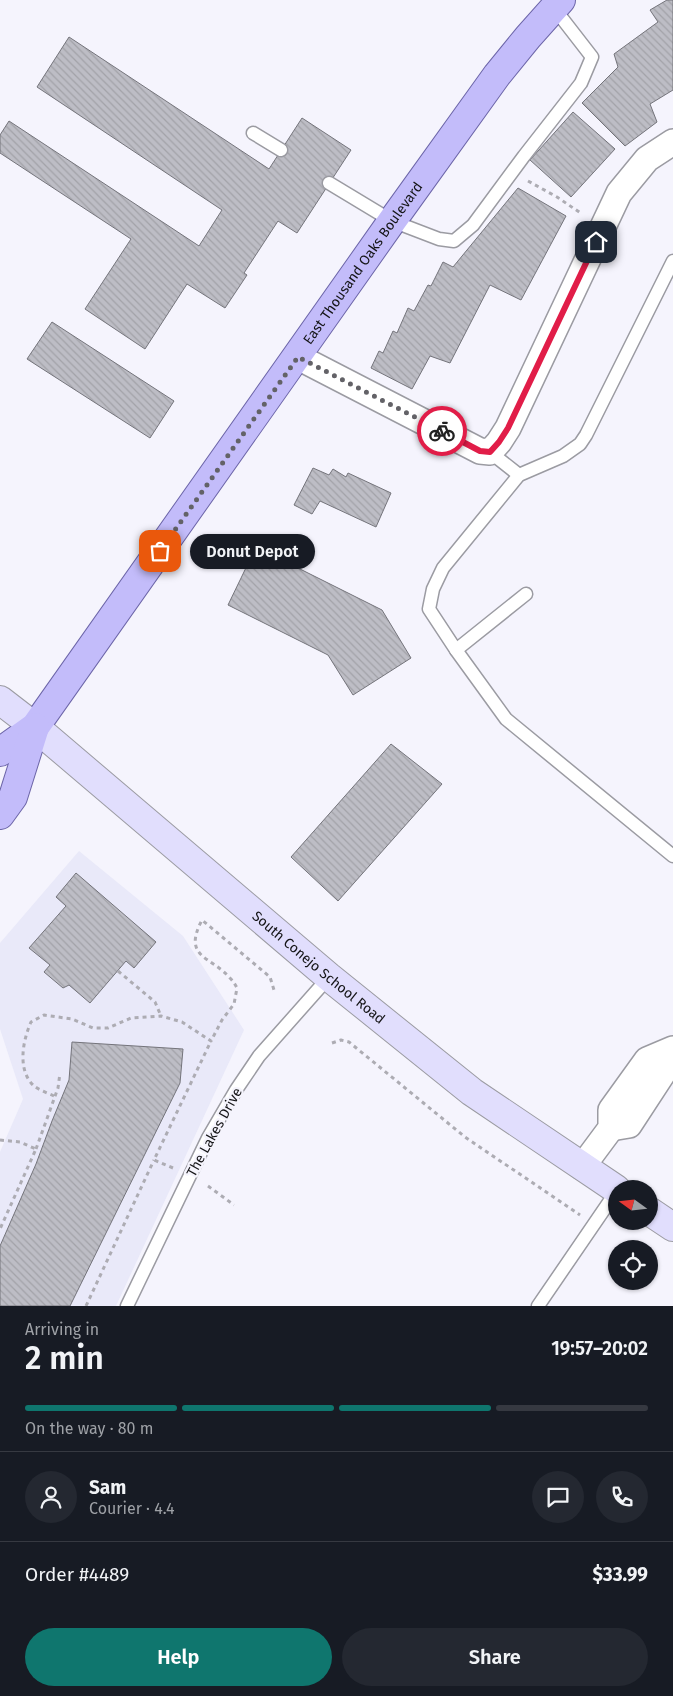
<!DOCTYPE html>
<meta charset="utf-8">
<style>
:root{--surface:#171b24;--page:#242831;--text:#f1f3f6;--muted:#9ea1a6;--line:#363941;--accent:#0f766e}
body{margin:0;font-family:"Fira Sans",sans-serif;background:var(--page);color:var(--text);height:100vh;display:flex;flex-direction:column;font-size:19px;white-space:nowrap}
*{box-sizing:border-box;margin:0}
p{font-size:16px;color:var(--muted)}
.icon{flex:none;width:28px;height:28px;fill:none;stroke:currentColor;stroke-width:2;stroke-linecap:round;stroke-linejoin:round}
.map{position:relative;height:1306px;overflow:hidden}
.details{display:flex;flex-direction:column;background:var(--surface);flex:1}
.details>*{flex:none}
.needle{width:32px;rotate:285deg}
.buttons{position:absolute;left:608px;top:1180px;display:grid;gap:10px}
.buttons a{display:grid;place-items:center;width:50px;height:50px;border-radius:50%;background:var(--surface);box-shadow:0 1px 4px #0004;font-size:25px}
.pin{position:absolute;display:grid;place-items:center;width:42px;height:42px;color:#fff;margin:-21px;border-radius:10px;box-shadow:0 2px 8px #0006}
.courier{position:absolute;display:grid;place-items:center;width:50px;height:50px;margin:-25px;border:4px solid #e11d48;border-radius:50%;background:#fff;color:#222;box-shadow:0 1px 6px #0007}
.bubble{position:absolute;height:35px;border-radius:18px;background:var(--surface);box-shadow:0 1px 4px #0004;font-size:16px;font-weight:600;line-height:35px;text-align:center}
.summary em{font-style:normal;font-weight:600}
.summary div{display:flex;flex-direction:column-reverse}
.summary{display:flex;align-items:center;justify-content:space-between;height:85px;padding:0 25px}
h1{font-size:32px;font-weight:600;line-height:38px}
.bar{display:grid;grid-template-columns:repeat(4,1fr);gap:8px 5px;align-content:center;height:60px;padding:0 25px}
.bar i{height:6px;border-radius:4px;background:var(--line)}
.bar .selected{background:var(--accent)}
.bar p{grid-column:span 4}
.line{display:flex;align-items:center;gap:12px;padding:0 25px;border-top:1px solid var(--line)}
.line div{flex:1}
.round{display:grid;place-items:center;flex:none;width:52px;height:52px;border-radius:26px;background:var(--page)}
.cta{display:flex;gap:10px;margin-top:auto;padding:10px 25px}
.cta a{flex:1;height:58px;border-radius:30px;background:var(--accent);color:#fff;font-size:20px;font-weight:600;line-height:58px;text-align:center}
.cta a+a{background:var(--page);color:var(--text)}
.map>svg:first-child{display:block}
</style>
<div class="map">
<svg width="673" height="1306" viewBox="0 0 673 1306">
<defs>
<pattern id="building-back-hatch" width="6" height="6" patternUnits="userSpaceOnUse" patternTransform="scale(1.25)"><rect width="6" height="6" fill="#bdbdc5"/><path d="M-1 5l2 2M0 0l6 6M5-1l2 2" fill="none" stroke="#a2a2a8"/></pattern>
</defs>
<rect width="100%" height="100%" fill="#f5f4fd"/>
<path fill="#e9e9f9" d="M79,851L183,936L244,1030L116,1306H0V1152L23,1099L0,1029V943Z"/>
<g fill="url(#building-back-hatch)" stroke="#74747b">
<path d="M667,0H673V90L650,104L657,122L625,146L582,103L618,67L614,54L658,22L650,10Z"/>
<path d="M69,37L269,169L302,118L351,150L297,233L278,221L244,273L247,275L225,308L187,284L145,349L85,309L131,239L0,153V135L9,121L199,246L222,210L37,87Z"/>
<path d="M573,112L615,149L571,197L530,160Z"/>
<path d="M518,188L566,216L521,300L490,285L450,363L430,356L412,389L371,368L379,351L383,353L393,331L397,333L408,308L414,311L428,285L431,286L443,262L453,267Z"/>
<path d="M52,322L174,401L150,438L27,359Z"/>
<path d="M313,468L329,475L333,469L346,477L348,473L391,493L376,527L320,501L312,514L294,505Z"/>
<path d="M256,547L382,610L411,658L353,695L328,655L228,605Z"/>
<path d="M391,744L442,784L338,901L291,857Z"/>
<path d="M76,873L156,942L134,968L126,961L90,1003L69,985L63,988L44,972L50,965L29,948L66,906L56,897Z"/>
<path d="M72,1042L183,1049L180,1083L70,1306H0V1246L36,1164L52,1121L69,1080Z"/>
</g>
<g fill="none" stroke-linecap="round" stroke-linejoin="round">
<g stroke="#9b9ba2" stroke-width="15">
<g id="lane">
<path d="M253,133L281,150"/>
<path d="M329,183L392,221L439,239L454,241L473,225L524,156L581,83L592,57L554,8"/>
<path d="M673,261L586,435L580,444L563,456L519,475L443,568L433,589L429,609L456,650L506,719L673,856"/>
<path d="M490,452L519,475"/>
<path d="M456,650L526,594"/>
<path d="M127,1306L208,1138L236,1090L259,1056L329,977"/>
<path d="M538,1306L616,1192"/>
</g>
</g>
<g stroke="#9b9ba2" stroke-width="28">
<g id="street">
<path d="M298,357L480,451L490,452L499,442L508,428L619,193L647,159L673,142"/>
<path d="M611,1128L629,1125L665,1070L673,1051"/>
<path d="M582,1167L611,1128V1110L647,1060L673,1049"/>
</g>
</g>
<g stroke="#9b9ba2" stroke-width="30">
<g id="secondary">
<path id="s1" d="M0,700L35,727L329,977L472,1092L616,1189"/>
<path d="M649,1211L673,1227"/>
</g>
</g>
<g stroke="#6c65a8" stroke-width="30">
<g id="primary">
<path id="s2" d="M0,752L35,727L392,221L497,75L528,37L561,0"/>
<path d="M0,815L13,797L35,727"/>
</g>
</g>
<g stroke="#adacb3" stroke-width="3" stroke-dasharray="4 4" stroke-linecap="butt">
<path d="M528,181L557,197L582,214"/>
<path d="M118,971L155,1002L161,1016"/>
<path d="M332,1043L341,1040L349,1042L465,1137L580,1215"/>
<path d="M54,1096C48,1093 38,1090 33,1085C17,1069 23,1040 31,1022L44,1015L72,1019L93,1028H108L131,1018L161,1016L182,1022L211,1041L222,1020L234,1004L237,988C235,984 233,981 230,978C211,956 182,958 202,920L270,977L274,990"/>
<path d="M0,1140L20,1142L36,1149L0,1229"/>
<path d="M36,1149L58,1088L60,1073"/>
<path d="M173,1168L154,1160L211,1041"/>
<path d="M208,1186L234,1205"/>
<path d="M86,1306L154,1160"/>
</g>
<use href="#lane" stroke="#fff" stroke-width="12"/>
<use href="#street" stroke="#fff" stroke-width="25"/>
<use href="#secondary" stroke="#e1defd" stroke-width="28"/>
<use href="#primary" stroke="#c3bcfa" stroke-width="28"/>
</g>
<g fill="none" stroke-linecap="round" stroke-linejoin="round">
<path stroke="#636267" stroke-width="5" stroke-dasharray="0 9" d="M160,551L298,357L442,431"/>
<path stroke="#e11d48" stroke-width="6" d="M442,431L480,451L490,452L499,442L508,428L596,242"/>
</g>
<g text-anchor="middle" stroke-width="4.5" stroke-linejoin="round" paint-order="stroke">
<g font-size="14" fill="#141416" stroke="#f5f4fd">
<text dy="5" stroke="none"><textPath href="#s2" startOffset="611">East Thousand Oaks Boulevard</textPath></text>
<text dy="5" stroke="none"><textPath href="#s1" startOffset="416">South Conejo School Road</textPath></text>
<text transform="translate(214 1132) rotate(-61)" y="5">The Lakes Drive</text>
</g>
</g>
</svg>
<div class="buttons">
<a><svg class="needle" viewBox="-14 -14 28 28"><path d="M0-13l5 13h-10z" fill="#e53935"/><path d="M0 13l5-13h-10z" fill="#9ea1a6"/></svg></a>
<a><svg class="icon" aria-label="locate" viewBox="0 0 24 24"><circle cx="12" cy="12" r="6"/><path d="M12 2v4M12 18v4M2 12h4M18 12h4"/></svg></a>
</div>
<div class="pin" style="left:160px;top:551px;background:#ea580c"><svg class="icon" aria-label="bag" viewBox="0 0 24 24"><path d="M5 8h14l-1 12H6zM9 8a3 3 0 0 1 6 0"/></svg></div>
<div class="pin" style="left:596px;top:242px;background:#1f2937"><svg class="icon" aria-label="home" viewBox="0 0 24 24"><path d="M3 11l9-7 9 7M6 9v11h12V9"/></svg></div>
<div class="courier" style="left:442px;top:431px"><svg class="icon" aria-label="bike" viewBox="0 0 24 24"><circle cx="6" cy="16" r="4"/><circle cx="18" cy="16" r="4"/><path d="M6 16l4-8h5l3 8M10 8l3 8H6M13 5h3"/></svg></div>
<div class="bubble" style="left:190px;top:534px;width:125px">Donut Depot</div>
</div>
<section class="details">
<div class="summary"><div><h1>2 min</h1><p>Arriving in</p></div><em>19:57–20:02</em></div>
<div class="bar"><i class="selected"></i><i class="selected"></i><i class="selected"></i><i></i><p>On the way · 80 m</p></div>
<div class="line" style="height:90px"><a class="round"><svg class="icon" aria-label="person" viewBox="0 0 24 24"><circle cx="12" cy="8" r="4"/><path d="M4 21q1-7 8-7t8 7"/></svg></a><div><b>Sam</b><p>Courier · 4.4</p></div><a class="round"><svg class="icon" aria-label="chat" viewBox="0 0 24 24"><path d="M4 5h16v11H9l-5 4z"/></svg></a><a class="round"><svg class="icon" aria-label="phone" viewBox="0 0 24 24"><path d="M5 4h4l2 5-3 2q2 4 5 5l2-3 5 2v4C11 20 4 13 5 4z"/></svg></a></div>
<div class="line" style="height:65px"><div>Order #4489</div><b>$33.99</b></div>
<div class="cta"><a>Help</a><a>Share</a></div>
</section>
